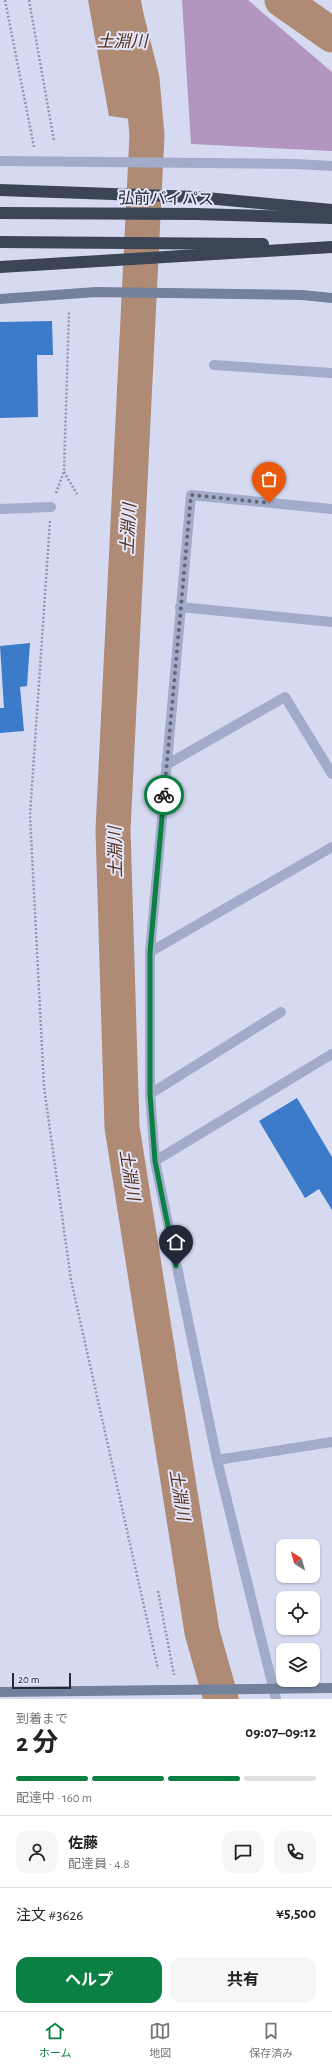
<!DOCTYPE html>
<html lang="ja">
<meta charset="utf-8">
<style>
:root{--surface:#fff;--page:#f6f6f6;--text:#222;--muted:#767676;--line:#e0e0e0;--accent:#0b8043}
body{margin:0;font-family:"Alegreya Sans","Noto Sans JP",sans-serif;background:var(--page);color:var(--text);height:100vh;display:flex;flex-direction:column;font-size:15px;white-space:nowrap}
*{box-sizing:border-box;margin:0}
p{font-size:13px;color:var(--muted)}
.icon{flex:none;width:22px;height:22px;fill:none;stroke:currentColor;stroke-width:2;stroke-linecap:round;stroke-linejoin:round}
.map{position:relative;height:1699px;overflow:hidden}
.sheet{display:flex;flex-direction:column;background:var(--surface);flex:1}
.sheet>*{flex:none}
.needle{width:26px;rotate:323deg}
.controls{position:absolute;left:276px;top:1539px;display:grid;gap:8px}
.controls a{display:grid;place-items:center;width:44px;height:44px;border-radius:8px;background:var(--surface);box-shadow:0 1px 3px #0004;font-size:20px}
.scale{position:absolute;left:12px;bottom:10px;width:59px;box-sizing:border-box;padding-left:4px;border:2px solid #252a34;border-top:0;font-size:11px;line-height:14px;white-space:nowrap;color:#252a34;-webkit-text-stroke:3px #e2e5f9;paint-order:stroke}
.pin{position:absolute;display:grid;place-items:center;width:34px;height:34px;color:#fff;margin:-41px -17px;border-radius:50% 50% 50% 0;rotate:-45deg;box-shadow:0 0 4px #0007}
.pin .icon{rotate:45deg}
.courier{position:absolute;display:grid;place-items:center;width:40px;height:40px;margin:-20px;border:3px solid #0b8043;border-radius:50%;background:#fff;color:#222;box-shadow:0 1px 5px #0007}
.headline em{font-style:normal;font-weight:700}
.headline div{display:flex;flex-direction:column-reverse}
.headline{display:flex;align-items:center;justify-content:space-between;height:68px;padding:0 16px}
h1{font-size:26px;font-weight:700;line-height:30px}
.bar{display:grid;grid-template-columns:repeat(4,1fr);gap:6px 4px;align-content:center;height:48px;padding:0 16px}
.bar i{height:5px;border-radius:3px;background:var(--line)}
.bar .current{background:var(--accent)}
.bar p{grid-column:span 4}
.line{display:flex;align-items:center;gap:10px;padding:0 16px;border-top:1px solid var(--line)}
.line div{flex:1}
.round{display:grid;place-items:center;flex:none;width:42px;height:42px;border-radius:12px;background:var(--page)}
.cta{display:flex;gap:8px;margin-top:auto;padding:8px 16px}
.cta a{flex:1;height:46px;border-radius:12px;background:var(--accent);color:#fff;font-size:16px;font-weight:700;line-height:46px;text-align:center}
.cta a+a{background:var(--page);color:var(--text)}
.menu{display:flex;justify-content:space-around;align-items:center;height:56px;border-top:1px solid var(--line);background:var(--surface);font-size:11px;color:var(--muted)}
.menu a{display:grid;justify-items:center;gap:2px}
.menu .current{color:var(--accent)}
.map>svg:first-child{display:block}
</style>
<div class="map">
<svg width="332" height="1699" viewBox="0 0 332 1699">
<rect width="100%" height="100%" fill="#d6daf1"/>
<path fill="#b296c0" d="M182,0H248L332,72V151L191,144Z"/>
<path fill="#af8a74" d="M88,0H141L162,123L109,116Z"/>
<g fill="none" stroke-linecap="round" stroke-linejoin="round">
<g stroke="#af8a74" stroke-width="35">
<path d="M122,0L142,79L147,135L113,830L122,1127L202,1632L221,1699"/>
<path d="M282,0L332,35"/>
</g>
</g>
<g fill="#3c7aca">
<path d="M52,321L53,355H37L38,417L0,418V322Z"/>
<path d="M30,643L27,686L20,687L24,731L0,733V708H4L0,646Z"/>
<path d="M297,1098L332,1157V1210L319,1189L305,1198L259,1121Z"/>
</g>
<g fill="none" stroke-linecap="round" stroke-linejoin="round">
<g stroke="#8c97b5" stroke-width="2.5" stroke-dasharray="2 2" stroke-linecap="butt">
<path d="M5,0L34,147"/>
<path d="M29,0L54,141"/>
<path d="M64,472L77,494"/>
<path d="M56,493L64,471L69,311"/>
<path d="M50,521L30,815L44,1087L71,1280L158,1669"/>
<path d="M158,1591L174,1675"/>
</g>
<g stroke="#a2abc9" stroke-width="10">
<path d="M0,161L295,164L332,166"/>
<path d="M214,365L332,373"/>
<path d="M0,509L51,507"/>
<path d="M180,607L332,622"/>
<path d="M166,765L285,697L332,774"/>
<path d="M150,952L332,847"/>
<path d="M150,1094L281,1012"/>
<path d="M155,1161L332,1054"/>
<path d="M217,1460L332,1442"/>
<path d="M276,1699L217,1460L155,1161L150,1094V952L191,495L332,509"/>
</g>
<g stroke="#74819d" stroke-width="10">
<path d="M0,299L96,292L302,295L332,298"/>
<path d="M0,1692L332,1688"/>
</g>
<g stroke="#3b4555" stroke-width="12">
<path d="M0,190L196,197L332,210"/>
<path d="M0,213L196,214L332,218"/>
<path d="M0,242L263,244"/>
<path d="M0,267L332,247"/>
</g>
</g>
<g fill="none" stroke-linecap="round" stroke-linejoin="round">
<path stroke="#636876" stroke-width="4" stroke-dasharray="0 7.2" d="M164,795L191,495L269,503"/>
<path stroke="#0b8043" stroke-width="5" d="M164,795L150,952V1094L155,1161L176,1266"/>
</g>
<g text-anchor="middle" stroke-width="4" stroke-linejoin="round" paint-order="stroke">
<g font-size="16" fill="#252a34" stroke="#e2e5f9">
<text transform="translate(166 198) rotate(1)" y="6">弘前バイパス</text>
</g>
<g font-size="17" font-style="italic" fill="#56311a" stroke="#e2e5f9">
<text x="122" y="47">土淵川</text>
<text transform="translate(128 529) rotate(-87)" y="6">土淵川</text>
<text transform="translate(115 852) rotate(-91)" y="6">土淵川</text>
<text transform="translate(130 1175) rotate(81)" y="6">土淵川</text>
<text transform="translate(180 1495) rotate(81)" y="6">土淵川</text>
</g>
</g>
</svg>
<div class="controls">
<a><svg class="needle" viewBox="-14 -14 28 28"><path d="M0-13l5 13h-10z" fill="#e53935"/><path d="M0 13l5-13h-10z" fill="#767676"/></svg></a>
<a><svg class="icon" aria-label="locate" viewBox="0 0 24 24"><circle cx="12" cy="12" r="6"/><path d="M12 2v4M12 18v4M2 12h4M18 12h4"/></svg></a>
<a><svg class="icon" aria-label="layers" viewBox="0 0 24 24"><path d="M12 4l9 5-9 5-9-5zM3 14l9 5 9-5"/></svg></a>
</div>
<div class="scale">20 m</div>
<div class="pin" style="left:269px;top:503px;background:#ea580c"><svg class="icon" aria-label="bag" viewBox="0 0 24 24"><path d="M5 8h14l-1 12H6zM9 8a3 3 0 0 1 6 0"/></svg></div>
<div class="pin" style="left:176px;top:1266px;background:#1f2937"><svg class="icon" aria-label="home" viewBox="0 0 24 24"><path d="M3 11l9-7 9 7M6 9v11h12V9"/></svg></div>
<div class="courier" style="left:164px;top:795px"><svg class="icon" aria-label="bike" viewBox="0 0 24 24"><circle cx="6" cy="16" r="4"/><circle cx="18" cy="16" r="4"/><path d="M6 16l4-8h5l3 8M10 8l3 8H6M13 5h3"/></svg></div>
</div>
<section class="sheet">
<div class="headline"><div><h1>2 分</h1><p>到着まで</p></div><em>09:07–09:12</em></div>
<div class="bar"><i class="current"></i><i class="current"></i><i class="current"></i><i></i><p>配達中 · 160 m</p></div>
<div class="line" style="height:72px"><a class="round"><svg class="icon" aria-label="person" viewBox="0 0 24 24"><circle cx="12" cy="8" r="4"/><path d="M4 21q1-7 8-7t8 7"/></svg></a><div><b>佐藤</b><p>配達員 · 4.8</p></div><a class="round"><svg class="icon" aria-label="chat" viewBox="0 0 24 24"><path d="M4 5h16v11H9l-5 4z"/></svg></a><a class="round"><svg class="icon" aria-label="phone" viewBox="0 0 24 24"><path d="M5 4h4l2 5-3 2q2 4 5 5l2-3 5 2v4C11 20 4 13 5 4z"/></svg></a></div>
<div class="line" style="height:52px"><div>注文 #3626</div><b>¥5,500</b></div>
<div class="cta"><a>ヘルプ</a><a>共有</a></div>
</section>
<nav class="menu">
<a class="current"><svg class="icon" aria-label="home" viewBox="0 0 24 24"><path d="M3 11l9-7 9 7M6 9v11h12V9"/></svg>ホーム</a>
<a><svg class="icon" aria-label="map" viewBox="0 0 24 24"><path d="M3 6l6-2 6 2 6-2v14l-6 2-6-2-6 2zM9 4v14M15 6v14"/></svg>地図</a>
<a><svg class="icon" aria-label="saved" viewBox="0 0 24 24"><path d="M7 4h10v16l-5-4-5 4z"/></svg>保存済み</a>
</nav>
